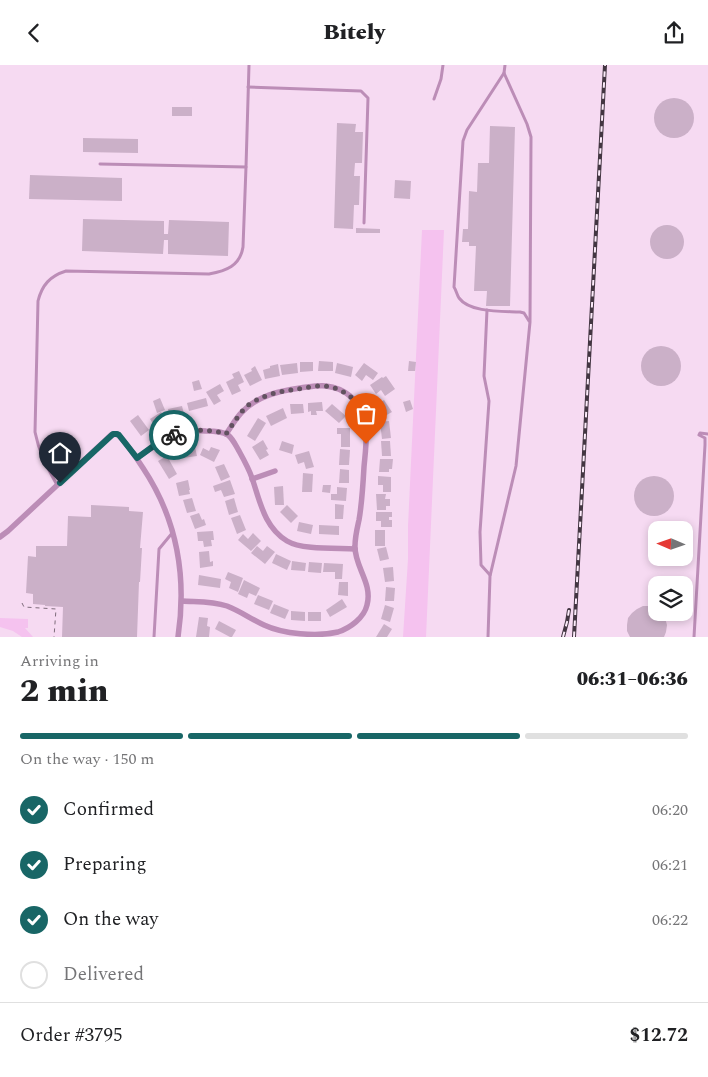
<!DOCTYPE html>
<meta charset="utf-8">
<style>
:root{--surface:#fff;--page:#f6f6f6;--text:#202124;--muted:#757577;--line:#e0e0e0;--accent:#186666}
body{margin:0;font-family:Spectral,serif;background:var(--page);color:var(--text);height:100vh;display:flex;flex-direction:column;font-size:19px;white-space:nowrap}
*{box-sizing:border-box;margin:0}
p{font-size:16px;color:var(--muted)}
.icon{flex:none;width:28px;height:28px;fill:none;stroke:currentColor;stroke-width:2;stroke-linecap:round;stroke-linejoin:round}
.map{position:relative;height:572px;overflow:hidden}
.side{display:flex;flex-direction:column;background:var(--surface);flex:1}
.side>*{flex:none}
.needle{width:32px;rotate:272deg}
.fabs{position:absolute;left:648px;top:456px;display:grid;gap:10px}
.fabs a{display:grid;place-items:center;width:45px;height:45px;border-radius:10px;background:var(--surface);box-shadow:0 2px 8px #0003;font-size:25px}
.pin{position:absolute;display:grid;place-items:center;width:42px;height:42px;color:#fff;margin:-51px -21px;border-radius:50% 50% 50% 0;rotate:-45deg;box-shadow:0 0 5px #0007}
.pin .icon{rotate:45deg}
.courier{position:absolute;display:grid;place-items:center;width:50px;height:50px;margin:-25px;border:4px solid #186666;border-radius:50%;background:#fff;color:#222;box-shadow:0 1px 6px #0007}
.overview em{font-style:normal;font-weight:800}
.overview div{display:flex;flex-direction:column-reverse}
.overview{display:flex;align-items:center;justify-content:space-between;height:85px;padding:0 20px}
h1{font-size:32px;font-weight:800;line-height:38px}
.bar{display:grid;grid-template-columns:repeat(4,1fr);gap:8px 5px;align-content:center;height:60px;padding:0 20px}
.bar i{height:6px;border-radius:4px;background:var(--line)}
.bar .current{background:var(--accent)}
.bar p{grid-column:span 4}
.line{display:flex;align-items:center;gap:12px;padding:0 20px;border-top:1px solid var(--line)}
.line div{flex:1}
ol{padding:0 20px;list-style:none}
li{display:flex;align-items:center;gap:15px;height:55px}
li p{margin-inline-start:auto}
li .icon{padding:5px;border-radius:50%;background:var(--accent);color:#fff;stroke-width:4}
li:last-child{color:var(--muted)}
li i{width:28px;height:28px;border:2px solid var(--line);border-radius:50%}
header{display:flex;justify-content:space-between;align-items:center;height:65px;padding:0 20px;background:var(--surface);font-size:22px;font-weight:800}
.map>svg:first-child{display:block}
</style>
<header><svg class="icon" aria-label="back" viewBox="0 0 24 24"><path d="M15 5l-7 7 7 7"/></svg>Bitely<svg class="icon" aria-label="share" viewBox="0 0 24 24"><path d="M12 15V3M7 8l5-5 5 5M5 13v7h14v-7"/></svg></header>
<div class="map">
<svg width="708" height="572" viewBox="0 0 708 572">
<rect width="100%" height="100%" fill="#f6daf2"/>
<g fill="#f5c2ef">
<path d="M422,165H444L426,572H403L408,494V461Z"/>
<path d="M0,553L28,554V563H25L33,572H22L13,566L0,562Z"/>
</g>
<g fill="#cbb0c8">
<circle cx="674" cy="53" r="20"/>
<rect x="172" y="42" width="20" height="9"/>
<path d="M337,58L356,59L355,67H363L362,98H355L354,111H360L359,140H354L353,164L334,163Z"/>
<path d="M490,61L515,62L510,241H486L487,226H474L476,181H469V177H462L463,164H468L469,126L477,127L478,98H489Z"/>
<path d="M83,73L138,74V88L83,87Z"/>
<path d="M30,110L122,113V136L29,134Z"/>
<path d="M395,115L411,116L410,134L394,133Z"/>
<path d="M83,154L164,156V169H168L169,155L229,157L228,191L168,189V175H164L163,189L82,186Z"/>
<circle cx="667" cy="177" r="17"/>
<path d="M356,163L380,164V168H356Z"/>
<circle cx="661" cy="301" r="20"/>
<path d="M319,296L333,297V306H318Z"/>
<path d="M409,296L416,297L415,306H408Z"/>
<path d="M300,297H313V306L300,307Z"/>
<path d="M297,298L298,308L282,310L280,300Z"/>
<path d="M337,298L353,302L351,312L335,308Z"/>
<path d="M364,298L378,308L373,315L366,310L362,316L355,310Z"/>
<path d="M278,299L280,311L265,314L263,305L270,303V301Z"/>
<path d="M255,301L262,315L250,321L244,310L252,306L251,304Z"/>
<path d="M239,306L244,317L238,320L241,326L232,330L226,317L234,313L232,309Z"/>
<path d="M386,311L395,324L385,331L381,325L376,329L370,320L382,312L383,313Z"/>
<path d="M199,315L202,324L194,326L192,317Z"/>
<path d="M220,319L224,326L217,330L221,336L214,340L206,327Z"/>
<path d="M160,333L165,345L157,348L153,336Z"/>
<path d="M206,333L208,341L189,346L187,338Z"/>
<path d="M384,335L392,347L383,352L376,340Z"/>
<path d="M410,335L413,344L406,347L403,337Z"/>
<path d="M322,337L323,346H316L317,350H311V346L308,347V338Z"/>
<path d="M290,339H303L304,348L291,349Z"/>
<path d="M332,339L346,351L339,358L325,346Z"/>
<path d="M182,341L184,349L170,353L168,344Z"/>
<path d="M283,343L287,353L271,361L266,351Z"/>
<path d="M161,347L166,355L155,362L150,354Z"/>
<path d="M138,350L149,365L141,371L130,356Z"/>
<path d="M258,353L266,358L255,376L247,371Z"/>
<path d="M389,356L391,373L382,374L380,357Z"/>
<path d="M337,363H350V382H341V369H337Z"/>
<path d="M263,375L268,384L266,385L269,390L260,395L252,382Z"/>
<path d="M282,376L294,380L292,389L279,385Z"/>
<path d="M381,376H390L391,391H382Z"/>
<path d="M195,382L197,391L183,393L182,384Z"/>
<path d="M211,382L220,385L214,397L200,390L203,383L209,386Z"/>
<path d="M340,384L350,385L349,400H339Z"/>
<path d="M309,386L314,402L306,404L304,397L298,399L295,390Z"/>
<path d="M167,391L177,409L169,414L158,396Z"/>
<path d="M380,394H393L392,404H389V407H379Z"/>
<path d="M224,399L230,412L221,416L215,402Z"/>
<path d="M340,404L349,405V418H339Z"/>
<path d="M303,408L313,409L312,427H302Z"/>
<circle cx="654" cy="431" r="20"/>
<path d="M378,411L391,412V427H383V420H378Z"/>
<path d="M188,415L190,425H189L190,429L179,431L176,418Z"/>
<path d="M230,415L235,429L224,432L221,425L215,427L213,421Z"/>
<path d="M323,420H331L330,428L322,427Z"/>
<path d="M283,421L284,440H275L274,422Z"/>
<path d="M337,422L347,423L346,436L331,435V429H337Z"/>
<path d="M376,429H386L385,434H390V441H386V445H377Z"/>
<path d="M192,433L196,446L187,448L183,435Z"/>
<path d="M234,433L238,447L229,450L225,436Z"/>
<path d="M335,439L344,440L343,454H335Z"/>
<path d="M91,440L129,442V446L143,447L140,483H142L140,517H139L137,572H62L63,542L45,541V540L33,539V529L26,528L28,491L36,492V481H67L68,451L91,452Z"/>
<path d="M287,440L298,451L291,458L280,447Z"/>
<path d="M376,447H392V452H389V455H392V462H381V456H376Z"/>
<path d="M199,448L202,455L204,454L206,460L195,464L190,451Z"/>
<path d="M240,450L246,465L237,469L231,453Z"/>
<path d="M299,457L313,460L311,469L297,466Z"/>
<path d="M319,460L339,461V470L319,469Z"/>
<rect x="375" y="465" width="10" height="16"/>
<path d="M213,466L214,475H211L212,481L204,482L203,476H198L197,467Z"/>
<path d="M253,468L261,476L251,486L238,475L243,469L248,474Z"/>
<path d="M257,481L263,486L267,481L275,487L265,499L251,488Z"/>
<path d="M386,482L389,494L380,496L377,484Z"/>
<path d="M209,486L210,497L213,496V501L200,503L199,487Z"/>
<path d="M276,489L291,496L287,505L272,498Z"/>
<path d="M292,496L306,498L305,506L291,505Z"/>
<path d="M309,497L322,498L321,508L308,507Z"/>
<path d="M324,498L343,499L342,514H335V507H323Z"/>
<path d="M393,502L394,516L385,517L383,503Z"/>
<path d="M228,507L243,513L238,527L229,523L231,517L225,514Z"/>
<path d="M199,510L221,514L220,523L198,520Z"/>
<path d="M244,515L260,523L256,531L249,528L247,533L238,529Z"/>
<path d="M339,517H348V531L338,530Z"/>
<path d="M386,522L395,523L394,536H385Z"/>
<path d="M258,530L273,536L269,545L254,539Z"/>
<path d="M342,534L347,542L330,552L326,545Z"/>
<path d="M274,539L289,545L285,554L270,548Z"/>
<path d="M385,540L394,543L390,557L381,554Z"/>
<path d="M643,541H649L656,543V548H662L665,553L667,560L666,567L664,572H630L627,566V560L628,553L632,548L637,544Z"/>
<path d="M291,546L305,547V556L291,555Z"/>
<rect x="308" y="547" width="13" height="9"/>
<path d="M199,552L208,553L207,561L210,562L209,572H196Z"/>
<path d="M219,556L236,565L232,572H230L215,564Z"/>
<path d="M384,559L392,564L387,572H376Z"/>
</g>
<g fill="none" stroke-linecap="round" stroke-linejoin="round">
<path stroke="#7e6c7b" stroke-width="1" stroke-dasharray="4 4" stroke-linecap="butt" d="M22,538L24,542L56,544L54,572"/>
<g stroke="#bc8db7" stroke-width="3">
<path d="M504,8L467,65L463,76L454,222C456,225 457,230 459,233C470,248 503,246 520,247L524,248L529,256"/>
<path d="M248,22L361,26L368,33L364,158"/>
<path d="M434,34L441,14L443,0"/>
<path d="M100,99L246,102L249,0"/>
<path d="M487,245L484,311L489,336L480,467L481,500L490,510"/>
<path d="M57,420C47,402 39,388 35,367L38,236C42,220 50,211 66,206L209,209C226,206 240,201 243,182L246,102"/>
<path d="M154,572L159,484L173,467"/>
<path d="M488,572L490,511L516,401L530,257L531,72L527,59L504,8L505,0"/>
<path d="M694,572L705,380V373L699,370L700,368L708,369"/>
</g>
<g stroke="#bc8db7" stroke-width="5.5">
<path d="M137,393C159,377 177,364 206,366C213,366 222,366 228,370C233,374 236,381 239,386C244,395 249,404 252,413C260,436 264,462 287,476C302,485 336,483 355,484"/>
<path d="M252,414L275,406"/>
<path d="M0,472L8,466L111,370L117,369C127,378 135,391 143,403C177,454 187,511 178,572"/>
<path d="M182,536C197,537 212,536 227,541C240,546 251,554 264,560C283,569 317,572 338,567C350,563 364,553 367,540C373,518 354,501 355,481C355,472 357,464 359,455C362,438 363,420 364,402C366,378 372,349 350,331C344,326 335,322 326,321C318,320 309,322 300,323C279,326 257,331 242,347C236,353 231,362 226,369"/>
</g>
<g stroke="#433642" stroke-width="4">
<g id="rail">
<path d="M563,572L567,557L569,545"/>
<path d="M574,572L605,0"/>
</g>
</g>
<use href="#rail" stroke="#fcebfa" stroke-width="2" stroke-dasharray="5.5" stroke-linecap="butt"/>
</g>
<g fill="none" stroke-linecap="round" stroke-linejoin="round">
<path stroke="#625260" stroke-width="5" stroke-dasharray="0 9" d="M174,370C190,364 210,364 226,369C233,359 239,349 247,341C262,330 280,326 298,324C306,323 316,320 324,321C342,322 359,335 364,352C367,361 366,370 366,379"/>
<path stroke="#186666" stroke-width="6" d="M60,418L113,369H117L119,370L137,393L159,377L174,370"/>
</g>
</svg>
<div class="fabs">
<a><svg class="needle" viewBox="-14 -14 28 28"><path d="M0-13l5 13h-10z" fill="#e53935"/><path d="M0 13l5-13h-10z" fill="#757577"/></svg></a>
<a><svg class="icon" aria-label="layers" viewBox="0 0 24 24"><path d="M12 4l9 5-9 5-9-5zM3 14l9 5 9-5"/></svg></a>
</div>
<div class="pin" style="left:366px;top:379px;background:#ea580c"><svg class="icon" aria-label="bag" viewBox="0 0 24 24"><path d="M5 8h14l-1 12H6zM9 8a3 3 0 0 1 6 0"/></svg></div>
<div class="pin" style="left:60px;top:418px;background:#1f2937"><svg class="icon" aria-label="home" viewBox="0 0 24 24"><path d="M3 11l9-7 9 7M6 9v11h12V9"/></svg></div>
<div class="courier" style="left:174px;top:370px"><svg class="icon" aria-label="bike" viewBox="0 0 24 24"><circle cx="6" cy="16" r="4"/><circle cx="18" cy="16" r="4"/><path d="M6 16l4-8h5l3 8M10 8l3 8H6M13 5h3"/></svg></div>
</div>
<section class="side">
<div class="overview"><div><h1>2 min</h1><p>Arriving in</p></div><em>06:31–06:36</em></div>
<div class="bar"><i class="current"></i><i class="current"></i><i class="current"></i><i></i><p>On the way · 150 m</p></div>
<ol>
<li><svg class="icon" aria-label="check" viewBox="0 0 24 24"><path d="M5 12l5 5 9-10"/></svg>Confirmed<p>06:20</p></li>
<li><svg class="icon" aria-label="check" viewBox="0 0 24 24"><path d="M5 12l5 5 9-10"/></svg>Preparing<p>06:21</p></li>
<li><svg class="icon" aria-label="check" viewBox="0 0 24 24"><path d="M5 12l5 5 9-10"/></svg>On the way<p>06:22</p></li>
<li><i></i>Delivered</li>
</ol>
<div class="line" style="height:65px"><div>Order #3795</div><b>$12.72</b></div>
</section>
